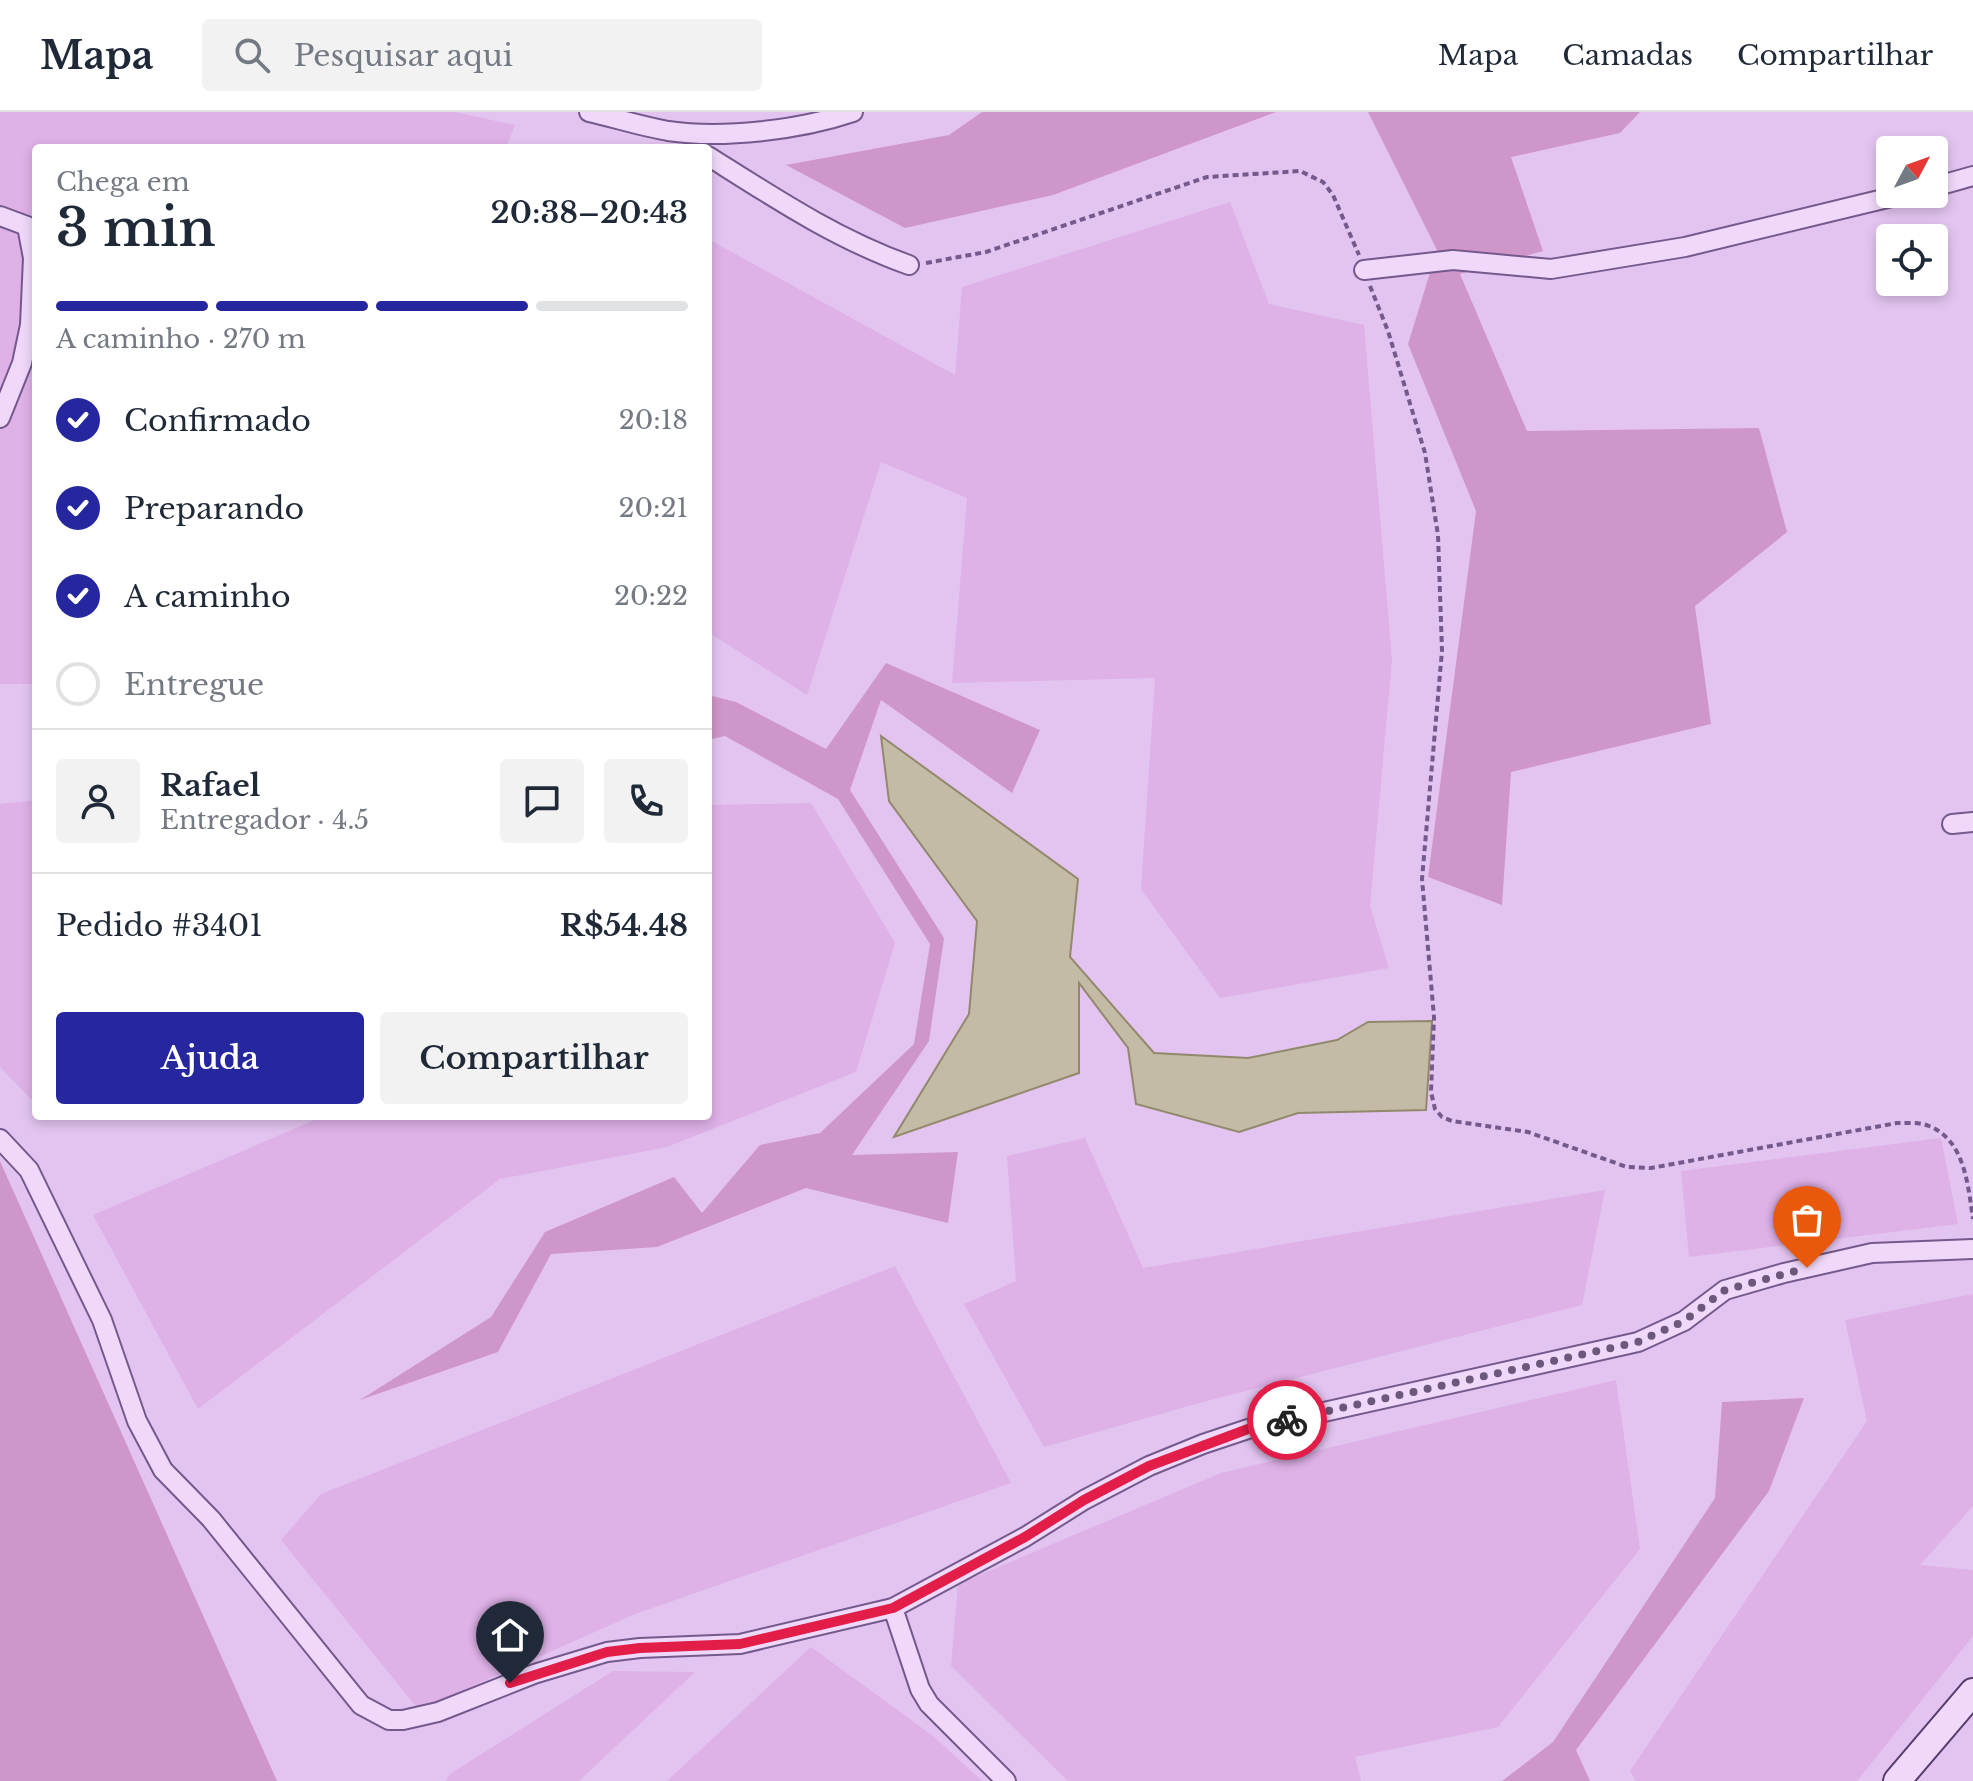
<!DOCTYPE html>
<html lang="pt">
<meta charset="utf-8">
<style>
:root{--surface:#fff;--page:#f2f2f3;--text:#1f2937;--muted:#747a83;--line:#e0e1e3;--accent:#26279e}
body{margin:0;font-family:"Libre Baskerville",serif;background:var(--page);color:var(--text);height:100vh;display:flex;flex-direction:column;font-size:30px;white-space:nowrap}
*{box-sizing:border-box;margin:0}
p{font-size:26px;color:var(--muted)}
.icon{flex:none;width:44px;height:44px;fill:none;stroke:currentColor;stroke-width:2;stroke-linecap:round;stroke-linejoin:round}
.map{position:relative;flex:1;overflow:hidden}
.panel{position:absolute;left:32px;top:32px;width:680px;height:976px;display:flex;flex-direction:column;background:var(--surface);border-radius:8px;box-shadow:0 4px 12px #0003}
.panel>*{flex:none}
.needle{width:52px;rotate:49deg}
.controls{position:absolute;left:1876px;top:24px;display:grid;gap:16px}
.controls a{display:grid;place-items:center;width:72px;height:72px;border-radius:8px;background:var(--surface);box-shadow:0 4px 12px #0003;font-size:40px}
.pin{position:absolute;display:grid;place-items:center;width:68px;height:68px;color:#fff;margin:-82px -34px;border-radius:50% 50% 50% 0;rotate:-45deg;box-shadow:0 0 8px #0007}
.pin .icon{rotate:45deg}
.courier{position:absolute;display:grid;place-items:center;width:80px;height:80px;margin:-40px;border:6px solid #e11d48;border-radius:50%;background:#fff;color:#222;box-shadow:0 2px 10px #0007}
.headline em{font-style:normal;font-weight:600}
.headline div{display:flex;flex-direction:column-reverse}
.headline{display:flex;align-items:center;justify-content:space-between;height:136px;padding:0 24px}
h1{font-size:52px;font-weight:600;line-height:60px}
.bar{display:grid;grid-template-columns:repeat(4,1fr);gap:12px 8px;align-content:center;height:96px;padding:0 24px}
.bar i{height:10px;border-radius:6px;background:var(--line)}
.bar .selected{background:var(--accent)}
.bar p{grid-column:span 4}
.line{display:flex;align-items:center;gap:20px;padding:0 24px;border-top:2px solid var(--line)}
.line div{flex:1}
.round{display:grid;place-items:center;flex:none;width:84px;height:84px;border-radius:8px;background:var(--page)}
ol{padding:0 24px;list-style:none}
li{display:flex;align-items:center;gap:24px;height:88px}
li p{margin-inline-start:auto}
li .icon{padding:8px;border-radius:50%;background:var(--accent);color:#fff;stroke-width:4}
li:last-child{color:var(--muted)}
li i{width:44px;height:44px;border:4px solid var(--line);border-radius:50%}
.button{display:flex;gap:16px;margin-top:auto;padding:16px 24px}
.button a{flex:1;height:92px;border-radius:8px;background:var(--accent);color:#fff;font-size:32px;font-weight:600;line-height:92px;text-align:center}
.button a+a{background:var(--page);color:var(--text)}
header{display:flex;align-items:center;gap:48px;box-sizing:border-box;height:112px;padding:0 40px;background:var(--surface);border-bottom:2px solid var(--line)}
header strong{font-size:38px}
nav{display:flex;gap:44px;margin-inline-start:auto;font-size:28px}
.search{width:560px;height:72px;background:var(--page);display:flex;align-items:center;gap:20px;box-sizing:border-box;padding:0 28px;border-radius:8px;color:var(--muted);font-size:30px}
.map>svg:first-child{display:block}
</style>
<header>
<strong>Mapa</strong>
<div class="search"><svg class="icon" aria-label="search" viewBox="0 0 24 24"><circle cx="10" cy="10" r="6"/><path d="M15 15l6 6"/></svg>Pesquisar aqui</div>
<nav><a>Mapa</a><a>Camadas</a><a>Compartilhar</a></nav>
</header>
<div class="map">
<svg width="1973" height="1669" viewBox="0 0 1973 1669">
<rect width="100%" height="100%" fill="#e3c4f0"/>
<g fill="#deb1e7">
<path d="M0,0H455L515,13L506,36H36V572H0Z"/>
<path d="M1230,90L1269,192L1364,213L1392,548L1370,794L1389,856L1220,886L1141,777L1155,566L952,571L967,386L881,350L807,583L708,520V127L955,263L962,175Z"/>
<path d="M36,688V992L0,955V692Z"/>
<path d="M811,691L895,831L856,960L667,1035L500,1067L198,1297L93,1103L324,1004H708V693Z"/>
<path d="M1085,1026L1143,1156L1605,1078L1582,1193L1203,1290L1044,1335L964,1192L1016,1169L1007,1044Z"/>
<path d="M1941,1026L1958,1112L1689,1145L1681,1059Z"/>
<path d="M895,1154L1011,1371L635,1502L419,1598L281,1428L321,1382Z"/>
<path d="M1973,1182V1394L1920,1453L1973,1458V1524L1857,1669H1636L1630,1659L1867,1309L1845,1208Z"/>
<path d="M1616,1268L1640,1437L1498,1615L1355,1645L1361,1669H1068L951,1554L958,1472L1221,1361Z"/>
<path d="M811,1535L933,1624L982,1669H667Z"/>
<path d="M613,1559L695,1560L579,1669H446L450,1662Z"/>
</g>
<g fill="#cf97c9">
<path d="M982,0H1276L1053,83L905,116L786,53L949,23Z"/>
<path d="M1368,0H1640L1620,21L1511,45L1543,139L1460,162L1527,319L1759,316L1787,420L1695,494L1711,612L1511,660L1502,793L1428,765L1476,399L1408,232L1437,138Z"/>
<path d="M886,551L1040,618L1012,681L881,588L850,678L944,826L929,929L852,1043L958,1040L948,1111L806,1076L657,1135L551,1142L498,1240L360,1288L491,1205L545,1120L674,1065L702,1101L760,1033L820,1021L914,932L930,832L838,687L725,624L708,628V583L736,590L826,637Z"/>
<path d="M0,1049L277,1669H0Z"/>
<path d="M1804,1286L1769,1379L1576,1638L1590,1669H1502L1553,1630L1715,1386L1722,1290Z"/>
</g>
<path fill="#c3bba6" stroke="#92896c" stroke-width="2" d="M881,624L1078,767L1070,845L1154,941L1248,946L1337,928L1368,910L1432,909L1426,998L1298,1001L1239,1020L1136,992L1128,936L1079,871V961L894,1025L969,902L977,809L889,689Z"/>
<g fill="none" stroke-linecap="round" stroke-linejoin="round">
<g stroke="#74598c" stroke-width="22">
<g id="street">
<path d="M589,0C615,6 641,14 668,19C723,27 800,18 853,0"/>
<path d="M708,44C773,85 836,127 909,153"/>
<path d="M1934,75L1973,64"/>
<path d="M0,104L27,114L33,146L30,213L22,251L0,306"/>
<path d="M1364,158L1453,148L1551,157L1685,135L1904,82"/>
<path d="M1952,712L1973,710"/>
<path d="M0,1027L29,1058L102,1208L137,1309L163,1358L211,1407L361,1593L389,1608H403L438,1600L534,1562L607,1540L640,1536L740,1532L893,1496L1025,1425L1084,1388L1149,1354L1203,1332L1248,1317L1638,1230L1684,1209L1725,1178L1784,1161L1872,1141L1973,1137"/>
<path d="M893,1496L920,1577L929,1592L1006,1669"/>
</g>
</g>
<g stroke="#553c6e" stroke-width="30">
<path id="secondary" d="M1897,1669L1973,1580"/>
</g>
<g stroke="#74598c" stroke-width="4" stroke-dasharray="6 4" stroke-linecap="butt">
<path d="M926,151L986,140L1207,65L1300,59L1323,70L1333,83L1359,143"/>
<path d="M1370,174L1388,219L1425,341L1438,423L1442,539L1422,767L1434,905L1431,980L1435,997L1442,1005L1452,1009L1528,1020L1627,1055L1651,1056L1897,1011C1907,1011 1920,1010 1929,1014C1965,1028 1968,1074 1973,1107"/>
</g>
<use href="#street" stroke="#f0d8fa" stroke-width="18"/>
<use href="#secondary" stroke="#f0d8fa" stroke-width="26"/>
</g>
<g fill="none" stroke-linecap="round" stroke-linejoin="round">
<path stroke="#6c587b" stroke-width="8" stroke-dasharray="0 14.4" d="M1287,1308L1638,1230L1684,1209L1725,1178L1807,1156"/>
<path stroke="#e11d48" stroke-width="10" d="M510,1571L607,1540L640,1536L740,1532L893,1496L1025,1425L1084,1388L1149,1354L1248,1317L1287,1308"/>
</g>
</svg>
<div class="controls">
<a><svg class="needle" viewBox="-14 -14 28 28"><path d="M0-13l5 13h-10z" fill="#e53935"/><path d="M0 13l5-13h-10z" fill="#747a83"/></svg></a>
<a><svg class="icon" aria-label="locate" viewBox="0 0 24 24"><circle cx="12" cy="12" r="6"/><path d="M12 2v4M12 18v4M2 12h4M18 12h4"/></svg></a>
</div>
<div class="pin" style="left:1807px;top:1156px;background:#ea580c"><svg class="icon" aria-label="bag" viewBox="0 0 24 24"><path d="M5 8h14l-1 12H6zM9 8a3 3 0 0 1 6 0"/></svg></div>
<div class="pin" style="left:510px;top:1571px;background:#1f2937"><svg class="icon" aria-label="home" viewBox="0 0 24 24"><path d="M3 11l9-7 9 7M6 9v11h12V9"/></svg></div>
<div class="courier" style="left:1287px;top:1308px"><svg class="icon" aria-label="bike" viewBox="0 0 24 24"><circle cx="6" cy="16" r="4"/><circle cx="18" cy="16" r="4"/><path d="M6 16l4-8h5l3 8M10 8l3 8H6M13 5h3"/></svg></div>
<section class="panel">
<div class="headline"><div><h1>3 min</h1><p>Chega em</p></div><em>20:38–20:43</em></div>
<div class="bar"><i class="selected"></i><i class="selected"></i><i class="selected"></i><i></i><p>A caminho · 270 m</p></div>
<ol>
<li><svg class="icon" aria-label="check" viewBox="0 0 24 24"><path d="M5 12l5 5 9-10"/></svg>Confirmado<p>20:18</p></li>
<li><svg class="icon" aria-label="check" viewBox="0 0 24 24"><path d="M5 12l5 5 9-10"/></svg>Preparando<p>20:21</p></li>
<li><svg class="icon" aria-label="check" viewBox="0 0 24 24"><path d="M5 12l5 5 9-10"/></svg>A caminho<p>20:22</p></li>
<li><i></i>Entregue</li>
</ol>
<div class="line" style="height:144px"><a class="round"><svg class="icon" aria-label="person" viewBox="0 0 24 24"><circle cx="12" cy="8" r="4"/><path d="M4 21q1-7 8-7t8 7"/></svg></a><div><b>Rafael</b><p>Entregador · 4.5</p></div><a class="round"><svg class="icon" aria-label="chat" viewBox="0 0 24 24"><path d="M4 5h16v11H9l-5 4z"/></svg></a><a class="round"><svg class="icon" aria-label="phone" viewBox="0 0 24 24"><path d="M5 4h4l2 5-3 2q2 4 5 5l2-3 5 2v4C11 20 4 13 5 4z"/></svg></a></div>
<div class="line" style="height:104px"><div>Pedido #3401</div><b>R$54.48</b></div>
<div class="button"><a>Ajuda</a><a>Compartilhar</a></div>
</section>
</div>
